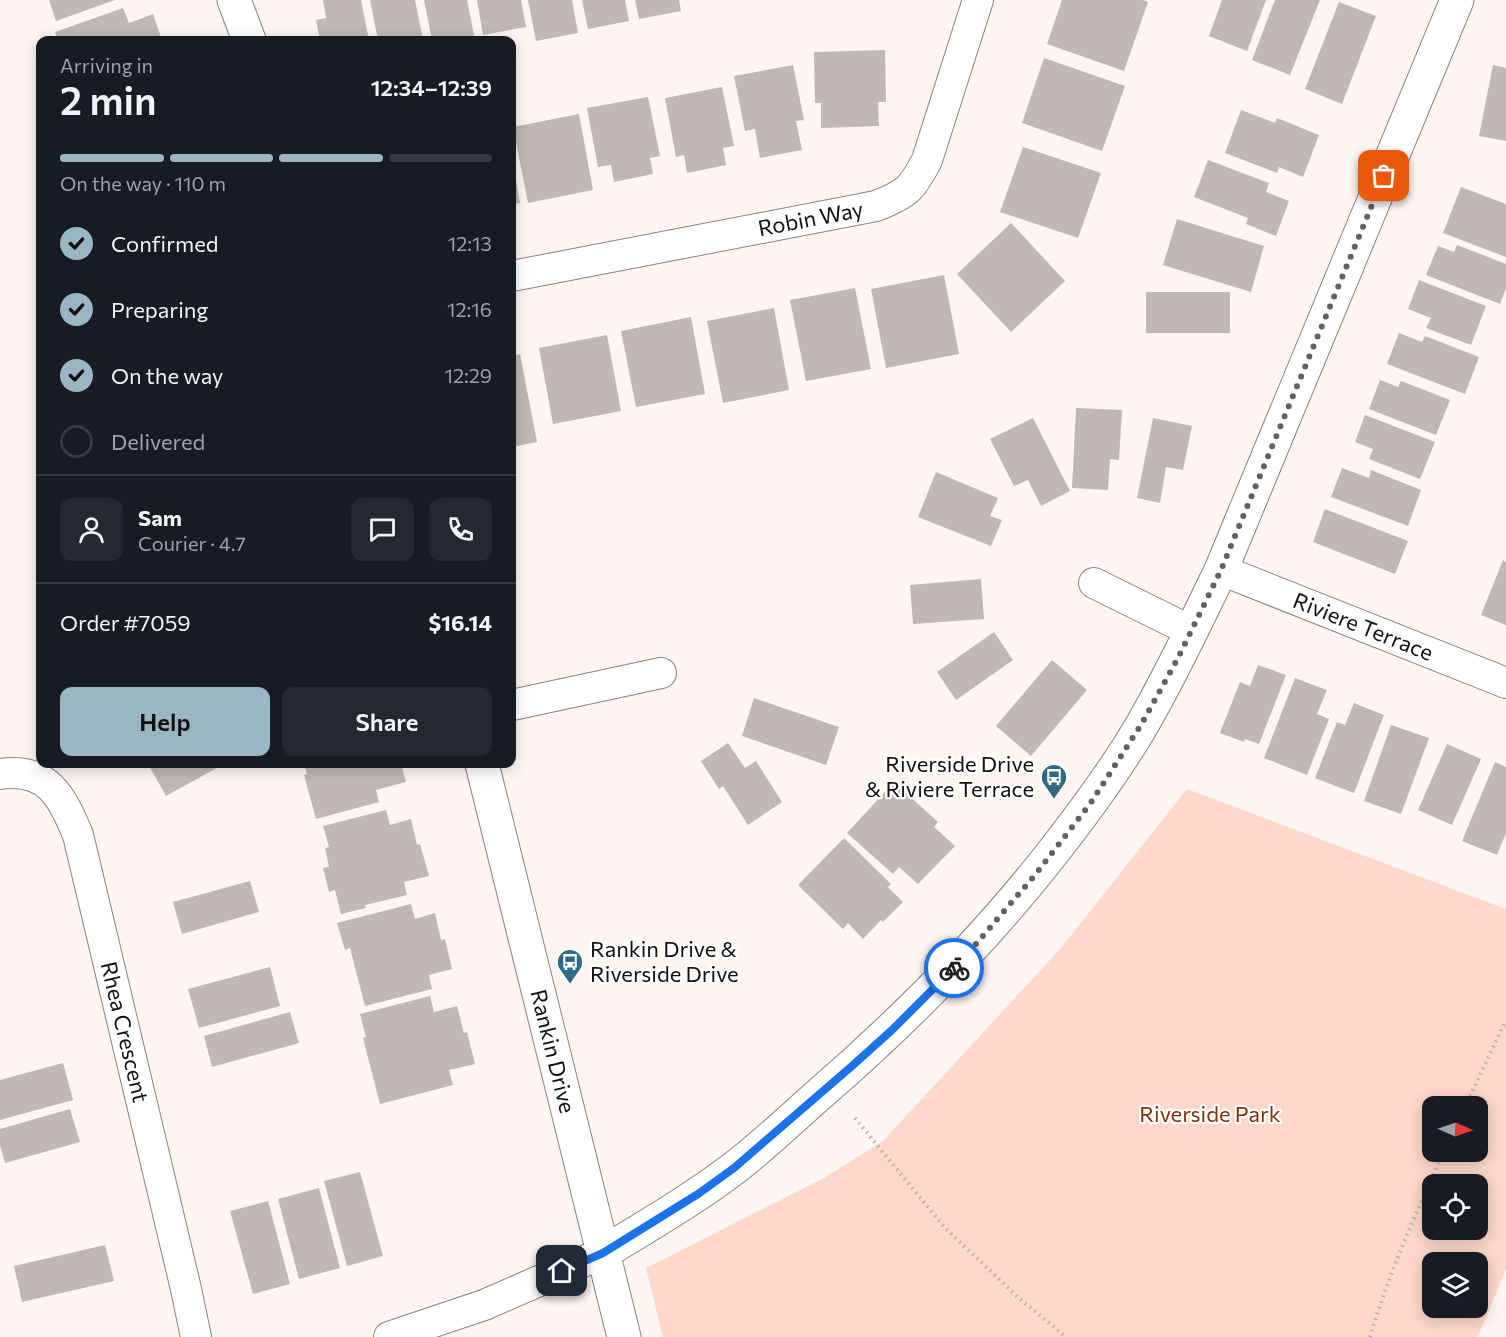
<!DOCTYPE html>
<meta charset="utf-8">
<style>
:root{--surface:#171b24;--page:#242831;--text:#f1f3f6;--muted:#9ea1a6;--line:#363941;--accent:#9ab6c2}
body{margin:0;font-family:Commissioner,sans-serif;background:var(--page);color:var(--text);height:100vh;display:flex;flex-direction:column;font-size:22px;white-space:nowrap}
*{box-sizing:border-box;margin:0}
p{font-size:20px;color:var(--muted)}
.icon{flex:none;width:33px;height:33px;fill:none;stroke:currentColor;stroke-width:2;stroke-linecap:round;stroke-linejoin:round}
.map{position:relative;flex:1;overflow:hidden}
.drawer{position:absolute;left:36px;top:36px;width:480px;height:732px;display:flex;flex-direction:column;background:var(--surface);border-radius:12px;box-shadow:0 3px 15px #0003}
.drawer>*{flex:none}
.needle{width:39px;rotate:92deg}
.buttons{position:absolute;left:1422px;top:1096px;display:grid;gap:12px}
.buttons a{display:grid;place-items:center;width:66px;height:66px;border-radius:12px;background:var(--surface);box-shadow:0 3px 15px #0003;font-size:30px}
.pin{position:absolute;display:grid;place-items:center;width:51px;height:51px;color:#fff;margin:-26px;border-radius:12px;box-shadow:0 3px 9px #0006}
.courier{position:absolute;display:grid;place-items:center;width:60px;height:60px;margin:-30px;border:4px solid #1a73e8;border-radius:50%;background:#fff;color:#222;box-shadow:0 2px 8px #0007}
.summary em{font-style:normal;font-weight:600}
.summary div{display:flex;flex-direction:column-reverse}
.summary{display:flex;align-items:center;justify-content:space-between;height:102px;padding:0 24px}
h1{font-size:39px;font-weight:600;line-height:45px}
.bar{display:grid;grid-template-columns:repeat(4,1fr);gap:9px 6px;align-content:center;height:72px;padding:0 24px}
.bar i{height:8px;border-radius:4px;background:var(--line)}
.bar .selected{background:var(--accent)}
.bar p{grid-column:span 4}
.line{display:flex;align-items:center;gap:15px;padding:0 24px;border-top:2px solid var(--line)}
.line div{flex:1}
.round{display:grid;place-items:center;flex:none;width:63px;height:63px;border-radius:12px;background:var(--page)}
ol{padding:0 24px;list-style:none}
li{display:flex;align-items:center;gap:18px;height:66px}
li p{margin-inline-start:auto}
li .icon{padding:6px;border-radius:50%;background:var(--accent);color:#111;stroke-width:4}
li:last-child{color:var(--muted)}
li i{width:33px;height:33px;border:3px solid var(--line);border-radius:50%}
.button{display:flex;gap:12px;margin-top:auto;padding:12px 24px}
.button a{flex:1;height:69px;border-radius:12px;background:var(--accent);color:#111;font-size:24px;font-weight:600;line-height:69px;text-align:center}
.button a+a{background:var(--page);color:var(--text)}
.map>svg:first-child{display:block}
</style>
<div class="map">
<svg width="1506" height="1337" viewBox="0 0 1506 1337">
<rect width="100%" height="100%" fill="#fff5f2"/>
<path fill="#fed8c9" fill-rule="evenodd" d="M1187,789L1506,909V1269L1478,1337H663L646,1268L824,1178L883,1141L1061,948ZM1432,1107H1478V1152H1432ZM1432,1185H1478V1230H1432ZM1432,1263H1478V1308H1432Z"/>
<g fill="#c1b8b5">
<path d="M49,0H115L56,21Z"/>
<path d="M323,0H361L369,40H320L316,20L326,18Z"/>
<path d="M370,0H415L423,40H378Z"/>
<path d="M424,0H467L475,40H432Z"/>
<path d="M477,0H521L526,27L483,35Z"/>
<path d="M528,0H572L578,33L536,41Z"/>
<path d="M582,0H625L629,21L588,29Z"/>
<path d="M635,0H679L681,11L639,19Z"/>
<path d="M1062,0H1143L1148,2L1124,71L1047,44Z"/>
<path d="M1222,0H1266L1247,51L1209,36Z"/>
<path d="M1275,0H1320L1290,75L1252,60Z"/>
<path d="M1339,2L1376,16L1342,104L1305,89Z"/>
<path d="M123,8L129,23L153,14L162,40H58L55,32Z"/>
<path d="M885,50L886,102H878L879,126L821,128V103H815L814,52Z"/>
<path d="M1044,58L1125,86L1102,151L1022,123Z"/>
<path d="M793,65L804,120L796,121L802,150L760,158L755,129L745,131L734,76Z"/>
<path d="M1493,65L1506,68V141L1479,136Z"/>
<path d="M722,87L734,146L723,148L726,165L687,173L684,155L676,157L665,98Z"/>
<path d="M648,97L660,156L650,158L653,174L614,182L611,165L598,167L587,108Z"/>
<path d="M1241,110L1275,123L1277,118L1319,135L1303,177L1279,167L1277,173L1225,153Z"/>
<path d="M579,114L593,190L528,203L513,127Z"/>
<path d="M1023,147L1101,173L1078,238L1000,212Z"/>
<path d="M1208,160L1269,183L1266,192L1289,201L1276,236L1246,224L1248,218L1194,197Z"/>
<path d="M512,164H513L520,203L512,204Z"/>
<path d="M1461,187L1506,204V257L1443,233Z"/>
<path d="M1177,219L1264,246L1251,292L1163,265Z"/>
<path d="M1011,223L1065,281L1011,332L957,274Z"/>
<path d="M1457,245L1506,264V288L1500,304L1426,275L1438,246L1454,252Z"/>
<path d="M944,275L959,354L886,368L871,289Z"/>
<path d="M1419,280L1486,306L1471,345L1426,328L1431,318L1408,309Z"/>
<path d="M855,288L871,369L806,381L790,300Z"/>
<rect x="1146" y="292" width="84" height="41"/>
<path d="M774,308L789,390L723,403L707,321Z"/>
<path d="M691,317L705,394L636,407L621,331Z"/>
<path d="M1399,333L1422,342L1425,336L1479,357L1465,394L1387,364Z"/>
<path d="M607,335L621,411L553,424L539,348Z"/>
<path d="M520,354L537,442L512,447V356Z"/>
<path d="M1380,380L1398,387L1401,381L1450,400L1436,435L1369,409Z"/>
<path d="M1076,408L1122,410L1119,460L1110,459L1108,490L1072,488Z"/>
<path d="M1365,415L1435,442L1420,479L1369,459L1373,449L1355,442Z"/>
<path d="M1033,418L1070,491L1041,506L1028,480L1014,486L990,439Z"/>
<path d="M1153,418L1192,426L1183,470L1166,467L1160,503L1137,498Z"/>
<path d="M1342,468L1369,478L1371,470L1421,490L1408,526L1331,497Z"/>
<path d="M936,472L998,498L990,516L1002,520L991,546L918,517Z"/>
<path d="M1325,509L1408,541L1395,574L1313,542Z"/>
<path d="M1503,560L1506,562V625L1481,615Z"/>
<path d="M981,579L984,619L913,624L910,585Z"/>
<path d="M994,632L1013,660L956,700L937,672Z"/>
<path d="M1052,660L1087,690L1031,756L996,726Z"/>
<path d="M1258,665L1286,675L1259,744L1245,739L1244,742L1220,733L1240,682L1250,686Z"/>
<path d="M1295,678L1327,690L1317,714L1329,719L1307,775L1264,758Z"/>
<path d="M754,698L839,727L826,765L742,736Z"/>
<path d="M1354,703L1384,715L1354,793L1315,778L1337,722L1345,725Z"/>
<path d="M1391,725L1429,738L1401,814L1364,801Z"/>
<path d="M728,743L745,768L756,761L782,802L748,825L723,786L719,789L701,761Z"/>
<path d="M1447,744L1481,759L1452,825L1418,810Z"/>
<path d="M1495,762L1506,767V833L1497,855L1462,841Z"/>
<path d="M148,764H224L166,796Z"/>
<path d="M304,764H401L406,782L376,790L379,802L316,819L304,775L307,774Z"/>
<path d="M894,782L938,822L934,827L955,846L918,884L899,867L893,874L847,833Z"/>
<path d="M386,810L390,825L411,819L417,845L420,844L429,876L404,882L407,895L365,905L366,908L341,914L335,890L329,892L323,868L329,867L325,848L329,847L323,826Z"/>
<path d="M844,838L891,884L888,887L903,902L883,922L881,920L863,939L848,923L843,929L798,885Z"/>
<path d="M250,881L259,912L182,934L173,902Z"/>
<path d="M411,904L415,919L435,913L441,940L445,939L452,969L429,975L432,989L365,1006L350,948L345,950L337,923Z"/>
<path d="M270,967L280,1006L199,1028L188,989Z"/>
<path d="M430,996L434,1012L457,1006L464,1033L467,1032L475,1064L449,1070L453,1085L380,1104L363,1038L366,1037L360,1014Z"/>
<path d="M290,1012L299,1043L212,1067L204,1036Z"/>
<path d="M63,1063L73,1100L0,1120V1080Z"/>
<path d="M70,1109L80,1142L5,1163L0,1145V1129Z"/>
<path d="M360,1172L383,1256L347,1266L324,1181Z"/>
<path d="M319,1188L340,1268L299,1279L278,1199Z"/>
<path d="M268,1201L290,1284L253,1294L230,1211Z"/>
<path d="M105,1245L114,1281L22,1302L14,1266Z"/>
</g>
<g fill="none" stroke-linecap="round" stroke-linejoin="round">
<g stroke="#8a827e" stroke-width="32">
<g id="minor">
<path id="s1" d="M512,276L876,206C907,194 912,189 927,160L978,0"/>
<path id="s2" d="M1221,570L1506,683"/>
<path d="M1094,583L1191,631"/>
<path d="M512,705L661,673"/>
<path id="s3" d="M0,774C48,767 62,797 78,835L186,1289L196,1337"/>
<path d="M389,1337L484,1305L603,1253"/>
</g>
</g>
<g stroke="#8a827e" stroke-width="35">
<g id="tertiary">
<path d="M234,0L249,40"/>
<path id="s4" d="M482,764L624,1337"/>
<path d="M603,1253C647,1226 692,1200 733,1169C762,1147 788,1122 815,1098C902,1023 979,946 1050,856C1083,814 1115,771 1142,725C1171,675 1196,622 1221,570L1457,0"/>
</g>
</g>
<g stroke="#b6aeab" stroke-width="4" stroke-dasharray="1.5 4.5" stroke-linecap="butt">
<path d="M1465,1107L1506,1020"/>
<path d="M855,1118L945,1228L1019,1298L1066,1337"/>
<path d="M1370,1337C1389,1273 1416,1212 1444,1152"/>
</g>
<use href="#minor" stroke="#fff" stroke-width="30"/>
<use href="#tertiary" stroke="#fff" stroke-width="33"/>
</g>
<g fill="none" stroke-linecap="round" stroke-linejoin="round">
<path stroke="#65605d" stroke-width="6" stroke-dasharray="0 10.8" d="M954,968L970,951L1035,875L1090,804L1141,725L1178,658L1221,570L1384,176"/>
<path stroke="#1a73e8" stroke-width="8" d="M562,1271L603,1253L698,1194L734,1168L852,1066L892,1030L954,968"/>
</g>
<defs>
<g id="bus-pin" transform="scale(1.35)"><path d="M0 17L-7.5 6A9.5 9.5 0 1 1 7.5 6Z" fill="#2f6b82" stroke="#fff"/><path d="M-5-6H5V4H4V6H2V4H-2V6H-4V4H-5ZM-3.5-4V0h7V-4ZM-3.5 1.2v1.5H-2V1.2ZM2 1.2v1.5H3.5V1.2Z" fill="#fff"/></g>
</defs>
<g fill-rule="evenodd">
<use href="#bus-pin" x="1054" y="777"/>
<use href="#bus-pin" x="570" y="962"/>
</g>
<g text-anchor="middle" stroke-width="4.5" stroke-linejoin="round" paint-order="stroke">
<g font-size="22" fill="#120f0d" stroke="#fff">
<text dy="8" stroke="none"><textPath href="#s1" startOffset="304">Robin Way</textPath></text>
<text dy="8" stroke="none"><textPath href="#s2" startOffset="153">Riviere Terrace</textPath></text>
<text dy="8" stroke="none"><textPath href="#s3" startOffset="312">Rhea Crescent</textPath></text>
<text dy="8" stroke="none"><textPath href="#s4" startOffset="296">Rankin Drive</textPath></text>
</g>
<g font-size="22" fill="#120f0d" stroke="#fff" text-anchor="end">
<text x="1034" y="772">Riverside Drive<tspan x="1034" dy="25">&amp; Riviere Terrace</tspan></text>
<text x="590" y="957" text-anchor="start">Rankin Drive &amp;<tspan x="590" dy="25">Riverside Drive</tspan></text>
</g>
<g font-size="22" fill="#813204" stroke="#fff">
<text x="1210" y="1122">Riverside Park</text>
</g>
</g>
</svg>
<div class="buttons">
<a><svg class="needle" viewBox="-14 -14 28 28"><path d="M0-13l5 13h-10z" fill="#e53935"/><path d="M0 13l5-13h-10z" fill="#9ea1a6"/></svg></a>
<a><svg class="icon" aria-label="locate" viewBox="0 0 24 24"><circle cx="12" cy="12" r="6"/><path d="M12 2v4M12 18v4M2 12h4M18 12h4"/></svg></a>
<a><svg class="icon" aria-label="layers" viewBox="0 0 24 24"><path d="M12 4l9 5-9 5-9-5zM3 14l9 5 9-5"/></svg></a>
</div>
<div class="pin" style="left:1384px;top:176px;background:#ea580c"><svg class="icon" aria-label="bag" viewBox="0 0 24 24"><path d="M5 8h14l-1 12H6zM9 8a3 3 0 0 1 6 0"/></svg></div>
<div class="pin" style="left:562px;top:1271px;background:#1f2937"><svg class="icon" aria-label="home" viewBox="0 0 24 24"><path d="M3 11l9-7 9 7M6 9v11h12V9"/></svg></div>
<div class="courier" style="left:954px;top:968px"><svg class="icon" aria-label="bike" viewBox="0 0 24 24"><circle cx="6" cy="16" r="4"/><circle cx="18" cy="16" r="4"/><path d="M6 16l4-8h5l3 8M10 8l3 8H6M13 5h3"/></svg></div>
<section class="drawer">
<div class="summary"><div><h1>2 min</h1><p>Arriving in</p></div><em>12:34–12:39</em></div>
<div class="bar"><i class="selected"></i><i class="selected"></i><i class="selected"></i><i></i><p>On the way · 110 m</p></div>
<ol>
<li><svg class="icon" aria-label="check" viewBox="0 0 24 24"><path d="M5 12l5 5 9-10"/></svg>Confirmed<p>12:13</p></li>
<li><svg class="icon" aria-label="check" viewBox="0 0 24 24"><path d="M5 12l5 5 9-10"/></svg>Preparing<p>12:16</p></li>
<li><svg class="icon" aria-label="check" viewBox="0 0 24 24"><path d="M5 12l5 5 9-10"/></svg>On the way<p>12:29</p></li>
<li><i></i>Delivered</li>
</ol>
<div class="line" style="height:108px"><a class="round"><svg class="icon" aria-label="person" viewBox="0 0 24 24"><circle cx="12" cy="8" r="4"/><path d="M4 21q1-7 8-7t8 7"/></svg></a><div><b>Sam</b><p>Courier · 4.7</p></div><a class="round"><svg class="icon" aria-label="chat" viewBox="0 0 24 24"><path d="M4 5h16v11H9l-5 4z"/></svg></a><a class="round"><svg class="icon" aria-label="phone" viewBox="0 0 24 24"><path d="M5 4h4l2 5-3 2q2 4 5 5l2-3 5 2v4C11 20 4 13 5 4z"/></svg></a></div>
<div class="line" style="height:78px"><div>Order #7059</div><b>$16.14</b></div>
<div class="button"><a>Help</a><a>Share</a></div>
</section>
</div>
